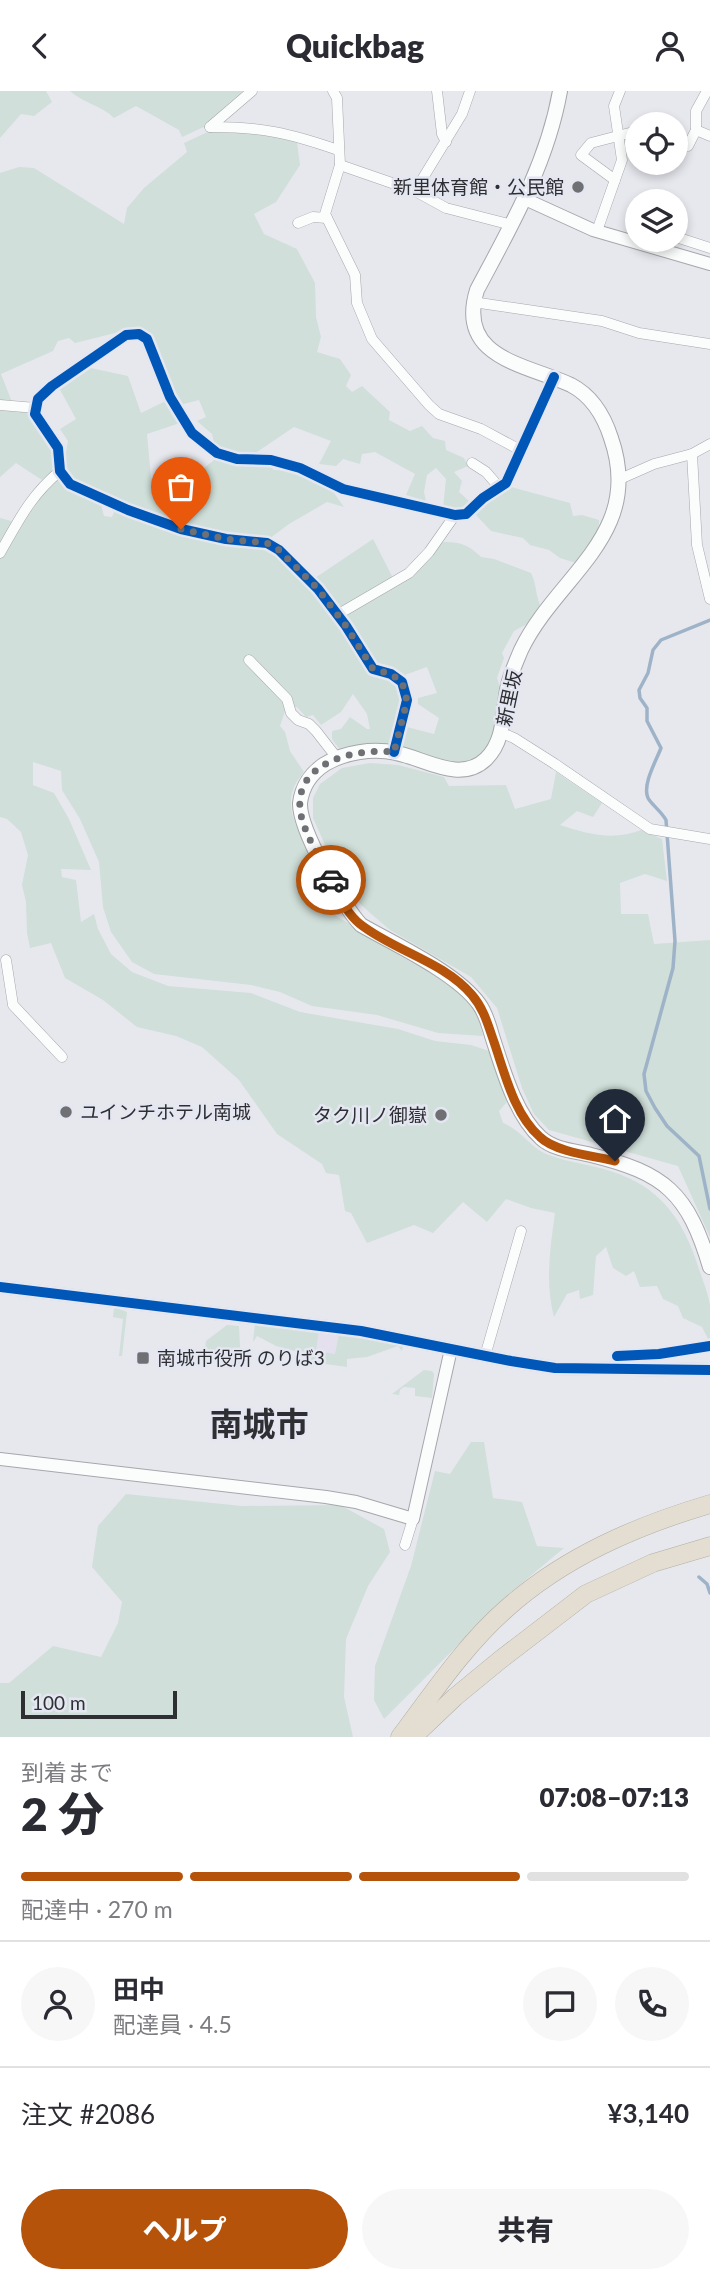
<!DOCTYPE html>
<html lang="ja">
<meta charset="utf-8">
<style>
:root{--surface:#fff;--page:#f7f7f7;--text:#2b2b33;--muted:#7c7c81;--line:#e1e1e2;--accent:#b45309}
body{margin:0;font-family:Lato,"Noto Sans JP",sans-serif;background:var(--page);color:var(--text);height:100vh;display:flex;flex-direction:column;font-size:26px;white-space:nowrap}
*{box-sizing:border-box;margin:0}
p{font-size:23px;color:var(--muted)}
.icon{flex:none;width:38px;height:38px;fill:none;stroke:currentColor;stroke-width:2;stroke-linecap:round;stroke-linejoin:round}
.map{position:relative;height:1646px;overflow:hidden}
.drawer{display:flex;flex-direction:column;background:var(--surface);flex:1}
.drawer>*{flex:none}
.tools{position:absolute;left:625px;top:21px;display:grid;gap:14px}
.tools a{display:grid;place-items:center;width:63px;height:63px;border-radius:50%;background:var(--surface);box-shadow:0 4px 10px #0003;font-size:35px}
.scale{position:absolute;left:21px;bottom:18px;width:156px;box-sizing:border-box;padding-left:7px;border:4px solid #2e2f33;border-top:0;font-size:19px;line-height:24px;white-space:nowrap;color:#2e2f33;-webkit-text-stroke:5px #e4e7f1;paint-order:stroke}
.pin{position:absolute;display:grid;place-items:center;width:60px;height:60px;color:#fff;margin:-72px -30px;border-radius:50% 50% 50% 0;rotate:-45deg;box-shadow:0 0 7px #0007}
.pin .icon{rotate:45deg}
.courier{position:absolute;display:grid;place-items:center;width:70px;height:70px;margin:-35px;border:5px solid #b45309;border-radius:50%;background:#fff;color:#222;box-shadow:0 2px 9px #0007}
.headline em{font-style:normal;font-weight:800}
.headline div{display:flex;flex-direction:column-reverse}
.headline{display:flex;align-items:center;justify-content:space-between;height:119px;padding:0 21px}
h1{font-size:46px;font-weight:800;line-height:52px}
.bar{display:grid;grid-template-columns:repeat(4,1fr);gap:10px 7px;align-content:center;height:84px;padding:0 21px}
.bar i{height:9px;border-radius:5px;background:var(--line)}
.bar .selected{background:var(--accent)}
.bar p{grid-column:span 4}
.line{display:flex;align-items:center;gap:18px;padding:0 21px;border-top:2px solid var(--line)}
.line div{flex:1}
.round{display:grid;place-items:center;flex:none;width:74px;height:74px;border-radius:37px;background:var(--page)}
.cta{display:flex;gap:14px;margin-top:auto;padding:14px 21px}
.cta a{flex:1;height:80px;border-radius:42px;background:var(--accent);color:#fff;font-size:28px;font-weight:800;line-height:80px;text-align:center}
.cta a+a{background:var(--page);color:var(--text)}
header{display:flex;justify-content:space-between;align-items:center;height:91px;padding:0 21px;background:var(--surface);font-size:32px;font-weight:800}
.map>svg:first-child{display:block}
</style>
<header><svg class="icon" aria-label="back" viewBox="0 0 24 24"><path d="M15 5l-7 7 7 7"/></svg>Quickbag<svg class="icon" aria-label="person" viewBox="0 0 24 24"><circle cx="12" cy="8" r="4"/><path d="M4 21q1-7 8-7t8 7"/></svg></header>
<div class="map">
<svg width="710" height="1646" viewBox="0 0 710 1646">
<rect width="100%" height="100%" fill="#e7e8ee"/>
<path fill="#e4e0ee" d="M319,1240L339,1243L335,1263L316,1260Z"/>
<g fill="#d0dfd9" fill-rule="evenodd">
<path d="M0,0H46L52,11L34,25L21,23L0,47Z"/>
<path d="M70,0H248L208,34L182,46L179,39L136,15L114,27C101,14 83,12 70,0Z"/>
<path d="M212,39L254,40L297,51L300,74L276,111L254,123L264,143L297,158L315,192L316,226L321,246L317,261L340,268L351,284L346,295L352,301L362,295L390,321L389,329L410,340L422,335L433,347L445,350L446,359L464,367L468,375L454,381L462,390L459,401L470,411L465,419L443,417L446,388L436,377L427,384L424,401L426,410L406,404L415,383L375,361L362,363L360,373L343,368L336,375L319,373L331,350L294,336L251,365H237L218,359L214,352L212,343L197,330L206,326L199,309L180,314L139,240L127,239L75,252L69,247L58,250L53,260L1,283L12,311L0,310V82L19,76L34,77L124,133L127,117L144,97L187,61L184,52Z"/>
<path d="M86,276L128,285L141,322L168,309L180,332L147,343L151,387L194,385L214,369L265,372L274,379L300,380L329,395L344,416L327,411L289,433L269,448L225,445L181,436L72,391L63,379L68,350L60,338L76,328L58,295Z"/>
<path d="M0,318L30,321V325C37,336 62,363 55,376C53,381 46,385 42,389L16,372L0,386Z"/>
<path d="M60,386L100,409L104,425L112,426L115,419L264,455C292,470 326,511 343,539C351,552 357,570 370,580C377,586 391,588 399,593L402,609L388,655L367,652L340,659L332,648V640L341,638L350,626L367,638H370L367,623L353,603L341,621L321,634L313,624L306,626L297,616L285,620L280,635L285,641L290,660L304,681C272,716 307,748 321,782C327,795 322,808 333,822C339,829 353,833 360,838C374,847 387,856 400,865C443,890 471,890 483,945L438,942L377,924L312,915L280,901L251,894L154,883L132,871L111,841L103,816L99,771L80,728L62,699L61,680L33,671V694L54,702L69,728L91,779L61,778L62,786L76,789L81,831L94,823L98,838L111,863L132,881L168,895L251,902L300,921L398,938L435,950L471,954L492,961L507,1011L499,1020L503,1032C521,1039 529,1055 546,1063C569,1072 596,1074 619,1083C665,1100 685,1134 699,1178C703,1190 708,1202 710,1214C710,1225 710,1236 710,1247L708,1248L702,1236L683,1227L678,1215L663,1208L657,1195L640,1196L634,1180L626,1185L613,1177L606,1156L596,1165L593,1204L580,1208L579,1199L567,1203L554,1226C545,1192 550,1157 555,1122L531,1117L506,1108L487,1131L463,1111L433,1142L414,1134L367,1152L351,1122L345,1120L339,1084L326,1082L322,1073L277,1043L239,989L202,956L176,945L137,936L103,909L65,887L51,852L30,857L27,842L26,811L22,794L28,764L21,741L7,728L0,726V427L22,433L47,398Z"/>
<path d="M511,396L570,412L573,425L582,424L599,429C600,445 585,459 576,472L560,467L549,459L530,454L523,447L491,440L476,424C484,409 497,404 511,396Z"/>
<path d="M373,448L394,489L340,519L315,487Z"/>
<path d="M443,451C461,451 469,454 481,466L494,468L531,482C537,494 535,504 541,516L529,532L514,540L502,562L504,567L497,587C503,602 499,613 496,629C485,692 442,671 399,655L403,635L434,643L439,627L418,613V607L437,602L427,576L402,585L377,575L343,524C385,503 412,487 443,451Z"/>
<path d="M370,672L398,674L444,686L449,695L506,694L515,718L551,708L556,681L602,712L593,726L577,720L560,734C587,743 614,750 641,739L662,748L667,790L645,783L620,792L621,823H648L654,853L710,849V1146L678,1075L549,1039L534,1023L522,997L497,917L471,886L390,839L369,821L352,805L326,756L313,727V707L320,693L342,677Z"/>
<path d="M114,1216L127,1221L122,1265H119L123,1228L113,1226Z"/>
<path d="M255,1232L366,1244L404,1251L402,1260L398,1255L367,1266L347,1268V1276L304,1270L306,1263L276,1255L257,1245L253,1251ZM319,1240L339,1243L335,1263L316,1260Z"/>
<path d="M227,1234L239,1235L241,1276L232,1275L231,1269L214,1267L205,1259L206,1250Z"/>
<path d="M196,1258L206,1271L174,1268L185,1260Z"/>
<path d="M424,1279L432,1280L434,1283L432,1307L415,1305V1297L404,1296L400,1299L399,1304L392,1303Z"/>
<path d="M471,1351H484L493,1407L522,1411L537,1455L564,1457L510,1502L384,1628L374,1609L375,1575L411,1475L435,1380L450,1383Z"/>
<path d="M126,1403L242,1415L340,1414L384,1438L390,1461L368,1495L346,1548L344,1606L353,1646H0V1592H9L53,1555L101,1566L118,1532L122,1511L92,1476L98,1435Z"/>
</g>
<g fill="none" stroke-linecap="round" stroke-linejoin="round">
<g stroke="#9eb3c8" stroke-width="3.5">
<path d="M710,529L661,549L653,559L648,582L639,599L640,607L647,617V630L661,657C656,670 642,694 648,707C651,713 661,720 666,729L675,850L673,877L644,983L646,1000L655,1017L667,1035L699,1065L710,1118"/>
<path d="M699,1486L707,1493L710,1502"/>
</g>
<g stroke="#a6a7ab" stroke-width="11">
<g id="minor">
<path d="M333,0L337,7L340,74L325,123L355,184L357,212L372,248L429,314L439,323L481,338L522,360"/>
<path d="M437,0L442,43L446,51"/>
<path d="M470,0L462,23L415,100L446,117L512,134"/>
<path d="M210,36C262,36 289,42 338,59"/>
<path d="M210,36L252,0"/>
<path d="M696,39L710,45"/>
<path d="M676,50L688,55L696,39V20L707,0"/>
<path d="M340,74L415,100"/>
<path d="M615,89L581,64L591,52L637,40"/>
<path d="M298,132L313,126L327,127"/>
<path d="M597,140L622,69L614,15L620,0"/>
<path d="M676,146L710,157"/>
<path d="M473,211L602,230L639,242L710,253"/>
<path d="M0,314L36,317"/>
<path d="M692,363L697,454L710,508"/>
<path d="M472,372L486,381L499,396"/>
<path d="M620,388L654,373L692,363L710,353"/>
<path d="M0,462C19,429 30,405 60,380"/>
<path d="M337,524L409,482L429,461L455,424"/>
<path d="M249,569L287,608L291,622L298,629L309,633L316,640L337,667"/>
<path d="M502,642L514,647L555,673L650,738L710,748"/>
<path d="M394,661L407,609L402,591L391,583L373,578L346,535L318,498L279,459L267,452L226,448L181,438L128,419L70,393L60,380L58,357L35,323L38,308L52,295L126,244L139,243L147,248L170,306L192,342L217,362L237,368L271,369L300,377L343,398L455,424L466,423L483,407L506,392L554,286"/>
<path d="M6,869L13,914L62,966"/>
<path d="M485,1265L521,1140"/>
<path d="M405,1454L413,1428"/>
</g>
</g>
<g stroke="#a6a7ab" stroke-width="14">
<g id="tertiary">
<path d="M525,108L593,139L710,173"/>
<path d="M0,1196L361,1240L511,1270L555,1277L710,1279"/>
<path d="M0,1368L326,1406L356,1411L413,1428L451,1258"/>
</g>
</g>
<g stroke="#a6a7ab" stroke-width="16">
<path id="secondary" d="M560,0C547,73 511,135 477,199C456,267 525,273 571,294C592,305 604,325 611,347C645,444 557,484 521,559C516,571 511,582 508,594C502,620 506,648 486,668C460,693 424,667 396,662C373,657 345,661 325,673C311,682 302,696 300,712C299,738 343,815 361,834C396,854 457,882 479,913C487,924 489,936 493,948C503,979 516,1025 541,1047C554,1059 575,1060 591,1064C665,1082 688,1102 710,1176"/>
</g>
<g stroke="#b2ada2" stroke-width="19">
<g id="motorway">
<path d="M400,1646C433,1602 465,1554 506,1518C564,1466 636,1435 710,1413"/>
<path d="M413,1646L455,1606L500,1569L586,1503L653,1472L710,1455"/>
</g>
</g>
<use href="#minor" stroke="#fbfcfc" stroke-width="10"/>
<use href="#tertiary" stroke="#fbfcfc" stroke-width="12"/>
<use href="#secondary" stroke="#fbfcfc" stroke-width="14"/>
<use href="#motorway" stroke="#e3ded1" stroke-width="18"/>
<g stroke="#e4e7f1" stroke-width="15">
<g id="cycleway">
<path d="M394,661L407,609L402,591L391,583L373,578L346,535L318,498L279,459L267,452L226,448L181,438L128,419L70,393L60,380L58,357L35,323L38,308L52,295L126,244L139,243L147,248L170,306L192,342L217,362L237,368L271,369L300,377L343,398L455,424L466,423L483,407L506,392L554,286"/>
<path d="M0,1196L361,1240L511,1270L555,1277L710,1279"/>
<path d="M617,1265L659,1263L710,1255"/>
</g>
</g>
<use href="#cycleway" stroke="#0057b8" stroke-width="10"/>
</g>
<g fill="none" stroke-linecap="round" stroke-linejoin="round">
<path stroke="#6f7074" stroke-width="7" stroke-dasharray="0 12.6" d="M181,438L226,448L267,452L279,459L318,498L346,535L373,578L391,583L402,591L407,610L394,661C356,657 290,671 301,724C306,746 321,768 331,789"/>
<path stroke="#b45309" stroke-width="9" d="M331,789C339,804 346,822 360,833C394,860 443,870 472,904C484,918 488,934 494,951C505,983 514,1023 540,1046C555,1061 594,1065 615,1070"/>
</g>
<g fill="#6f7074" stroke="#e4e7f1" stroke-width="2.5">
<circle cx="578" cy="96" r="7"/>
<circle cx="66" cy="1021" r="7"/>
<circle cx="441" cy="1024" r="7"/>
<rect x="136" y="1260" width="14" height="14" rx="3.5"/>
</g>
<g text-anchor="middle" stroke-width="5" stroke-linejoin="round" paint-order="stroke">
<g font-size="19" fill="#2e2f33" stroke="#e4e7f1" text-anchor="end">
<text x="564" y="103">新里体育館・公民館</text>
<text x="80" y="1028" text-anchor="start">ユインチホテル南城</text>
<text x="427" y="1031">タク川ノ御嶽</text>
<text x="157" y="1274" text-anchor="start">南城市役所 のりば3</text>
</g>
<g font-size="19" fill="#2e2f33" stroke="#e4e7f1">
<text transform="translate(509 607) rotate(-78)" y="7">新里坂</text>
</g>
<g font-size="33" font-weight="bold" fill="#2e2f33" stroke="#e4e7f1">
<text x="259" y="1345">南城市</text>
</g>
</g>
</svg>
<div class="tools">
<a><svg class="icon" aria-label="locate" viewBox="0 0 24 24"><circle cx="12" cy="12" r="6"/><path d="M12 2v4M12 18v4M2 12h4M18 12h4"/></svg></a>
<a><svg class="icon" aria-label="layers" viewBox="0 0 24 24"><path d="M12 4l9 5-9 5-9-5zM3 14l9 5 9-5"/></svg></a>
</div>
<div class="scale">100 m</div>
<div class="pin" style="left:181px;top:438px;background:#ea580c"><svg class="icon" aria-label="bag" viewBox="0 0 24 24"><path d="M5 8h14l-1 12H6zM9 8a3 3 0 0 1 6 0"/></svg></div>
<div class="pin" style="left:615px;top:1070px;background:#1f2937"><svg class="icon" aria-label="home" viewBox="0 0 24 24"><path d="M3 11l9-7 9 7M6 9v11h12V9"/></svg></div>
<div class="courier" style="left:331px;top:789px"><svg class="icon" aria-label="car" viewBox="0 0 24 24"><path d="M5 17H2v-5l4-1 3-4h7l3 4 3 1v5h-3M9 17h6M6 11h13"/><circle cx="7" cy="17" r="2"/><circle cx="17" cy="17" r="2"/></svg></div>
</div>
<section class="drawer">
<div class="headline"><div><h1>2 分</h1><p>到着まで</p></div><em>07:08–07:13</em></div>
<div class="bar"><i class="selected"></i><i class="selected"></i><i class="selected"></i><i></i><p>配達中 · 270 m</p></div>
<div class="line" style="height:126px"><a class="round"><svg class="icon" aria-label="person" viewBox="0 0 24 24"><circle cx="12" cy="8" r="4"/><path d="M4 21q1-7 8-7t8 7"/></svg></a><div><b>田中</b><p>配達員 · 4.5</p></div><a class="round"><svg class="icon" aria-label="chat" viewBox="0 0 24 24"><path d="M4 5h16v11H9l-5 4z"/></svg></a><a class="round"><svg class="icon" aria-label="phone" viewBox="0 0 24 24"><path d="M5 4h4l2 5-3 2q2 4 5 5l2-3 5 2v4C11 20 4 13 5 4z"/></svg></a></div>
<div class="line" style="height:91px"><div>注文 #2086</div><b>¥3,140</b></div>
<div class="cta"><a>ヘルプ</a><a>共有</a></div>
</section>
